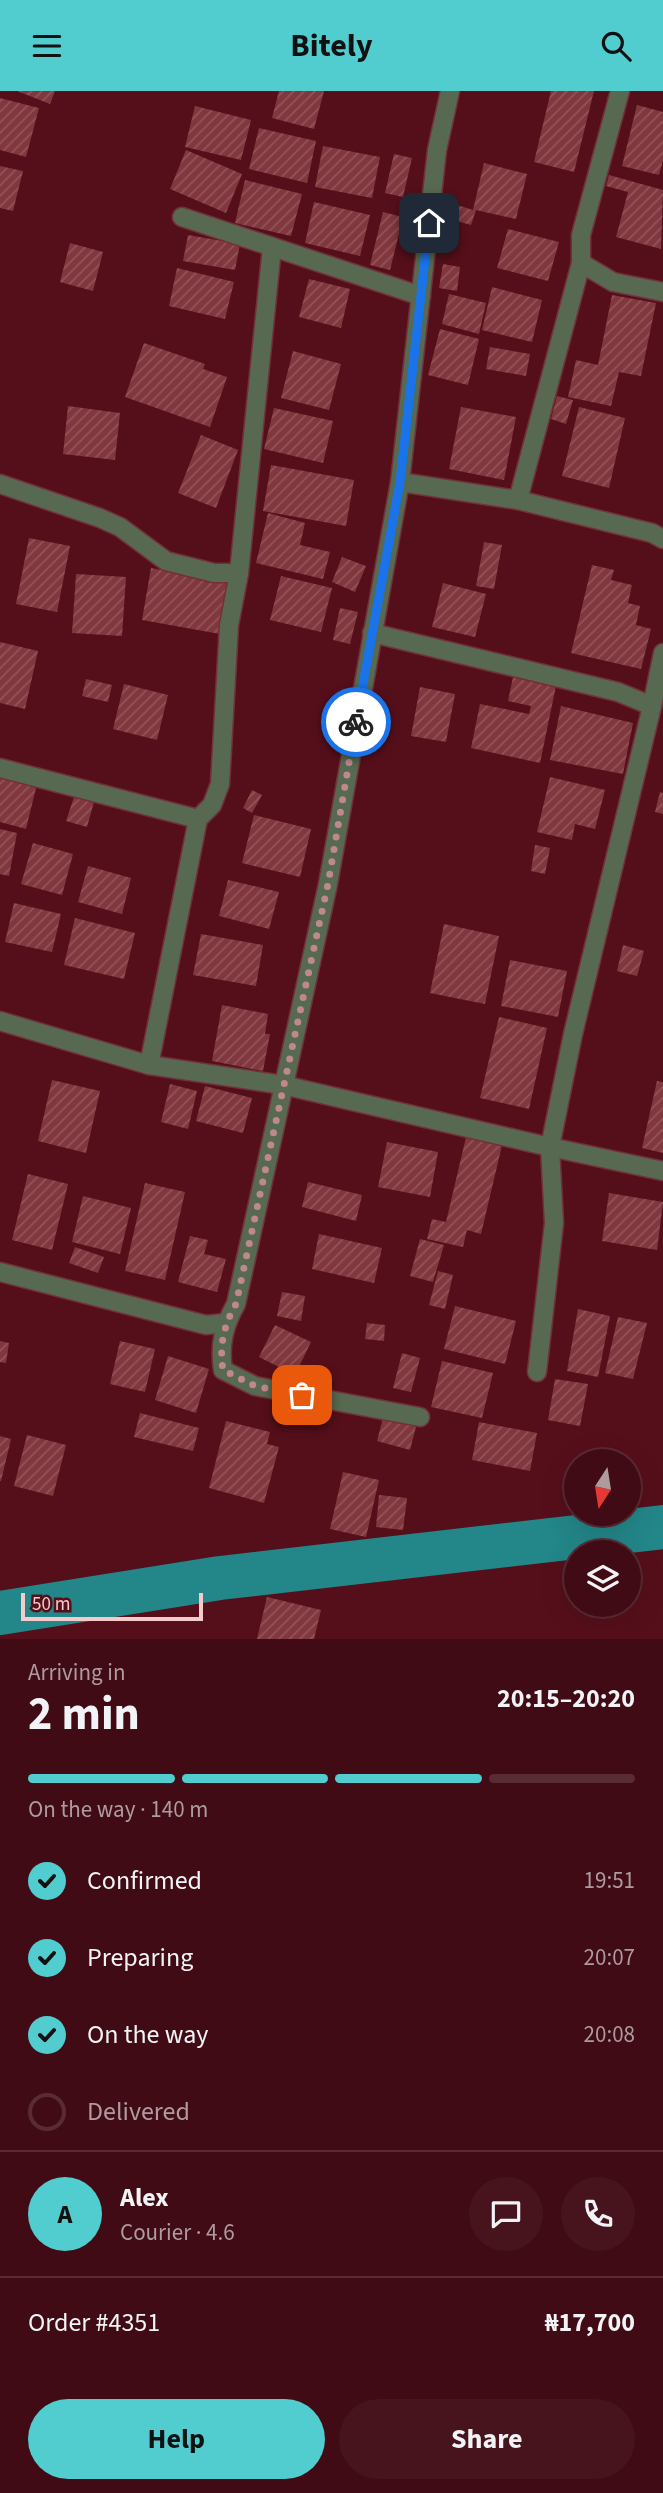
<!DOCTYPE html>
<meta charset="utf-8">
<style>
:root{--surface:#400b14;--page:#47141d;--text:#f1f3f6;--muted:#ae9ba0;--line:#592b34;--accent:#52cdcf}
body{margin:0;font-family:"Source Sans 3",sans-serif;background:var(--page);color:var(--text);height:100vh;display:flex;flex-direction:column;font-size:26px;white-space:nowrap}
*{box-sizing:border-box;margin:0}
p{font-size:23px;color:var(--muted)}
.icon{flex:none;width:38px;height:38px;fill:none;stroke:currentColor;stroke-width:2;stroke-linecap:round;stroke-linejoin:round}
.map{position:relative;height:1548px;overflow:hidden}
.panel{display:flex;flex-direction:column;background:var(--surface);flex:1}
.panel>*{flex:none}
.needle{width:46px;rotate:192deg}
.fabs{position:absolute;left:564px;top:1358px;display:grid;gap:14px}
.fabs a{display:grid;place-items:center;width:77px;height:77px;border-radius:50%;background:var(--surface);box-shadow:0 7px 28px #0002,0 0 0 2px var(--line);font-size:35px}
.scale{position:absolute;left:21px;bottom:18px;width:182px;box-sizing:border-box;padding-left:7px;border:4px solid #f6c9ca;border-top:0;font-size:19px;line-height:24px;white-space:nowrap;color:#f6c9ca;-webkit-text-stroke:5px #550f1a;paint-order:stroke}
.pin{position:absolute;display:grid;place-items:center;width:60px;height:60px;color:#fff;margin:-30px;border-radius:14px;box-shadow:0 4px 10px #0006}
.courier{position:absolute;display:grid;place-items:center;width:70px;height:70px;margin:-35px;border:5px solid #1a73e8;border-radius:50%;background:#fff;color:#222;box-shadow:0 2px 9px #0007}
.headline em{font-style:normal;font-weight:700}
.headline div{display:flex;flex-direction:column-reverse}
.headline{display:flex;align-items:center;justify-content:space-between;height:119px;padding:0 28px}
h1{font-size:46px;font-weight:700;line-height:52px}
.bar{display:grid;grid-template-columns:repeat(4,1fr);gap:10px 7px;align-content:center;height:84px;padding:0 28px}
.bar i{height:9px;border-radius:5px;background:var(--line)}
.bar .active{background:var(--accent)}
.bar p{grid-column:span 4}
.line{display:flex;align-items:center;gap:18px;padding:0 28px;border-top:2px solid var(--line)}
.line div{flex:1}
.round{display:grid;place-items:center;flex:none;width:74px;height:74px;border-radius:37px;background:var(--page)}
ol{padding:0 28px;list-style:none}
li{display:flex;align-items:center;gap:21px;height:77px}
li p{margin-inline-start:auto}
li .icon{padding:7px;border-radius:50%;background:var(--accent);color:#111;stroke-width:4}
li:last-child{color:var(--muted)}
li i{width:38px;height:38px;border:4px solid var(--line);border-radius:50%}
.action{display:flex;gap:14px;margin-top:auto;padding:14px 28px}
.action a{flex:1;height:80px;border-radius:42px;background:var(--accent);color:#111;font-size:28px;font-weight:700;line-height:80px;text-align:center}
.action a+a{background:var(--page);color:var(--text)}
header{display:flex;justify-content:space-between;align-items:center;height:91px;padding:0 28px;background:var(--accent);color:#111;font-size:32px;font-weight:700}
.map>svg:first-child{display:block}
</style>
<header><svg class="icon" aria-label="menu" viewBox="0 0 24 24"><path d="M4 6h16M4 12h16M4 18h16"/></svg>Bitely<svg class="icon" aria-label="search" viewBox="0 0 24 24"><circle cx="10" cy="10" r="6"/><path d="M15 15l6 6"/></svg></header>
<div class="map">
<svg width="663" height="1548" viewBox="0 0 663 1548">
<defs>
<pattern id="building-hatch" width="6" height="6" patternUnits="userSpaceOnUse" patternTransform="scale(1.75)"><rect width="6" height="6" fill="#80373d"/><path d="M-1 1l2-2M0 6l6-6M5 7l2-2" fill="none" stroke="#935358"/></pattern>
</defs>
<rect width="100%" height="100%" fill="#550f1a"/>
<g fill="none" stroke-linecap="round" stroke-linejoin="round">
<path stroke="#238688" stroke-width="44" d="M0,1522L220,1487L663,1436"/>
</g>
<g fill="url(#building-hatch)">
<path d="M17,0H55L50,13Z"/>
<path d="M279,0H324L314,38L272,27Z"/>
<path d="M551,0H594L574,81L534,71Z"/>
<path d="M0,7L39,17L26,66L0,59Z"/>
<path d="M637,14L663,21V69L659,84L622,75Z"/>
<path d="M195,15L251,29L241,69L185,56Z"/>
<path d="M259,37L316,50L307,92L249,78Z"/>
<path d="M323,55L380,66L372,107L315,96Z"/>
<path d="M186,59L242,83L226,122L170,98Z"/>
<path d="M394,63L412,67L403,106L385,102Z"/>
<path d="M484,72L527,83L516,128L476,119L471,134L449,128L454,113L473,119Z"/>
<path d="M0,75L23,80L13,120L0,117Z"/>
<path d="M609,84L663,99L661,158L616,146L628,101L606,95Z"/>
<path d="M245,89L302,103L291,145L235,132Z"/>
<path d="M314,111L370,124L360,165L305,152Z"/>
<path d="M383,121L403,126L390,179L370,174Z"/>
<path d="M508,138L559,151L548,190L497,177Z"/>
<path d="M188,144L240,153L235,179L183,170Z"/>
<path d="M70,152L103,161L93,200L60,191Z"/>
<path d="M443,173L460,176L457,200L439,197Z"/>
<path d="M177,177L234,191L225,228L169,215Z"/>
<path d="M309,188L350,198L341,237L299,226Z"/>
<path d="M492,196L542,209L532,251L482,239Z"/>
<path d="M449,203L486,212L479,243L442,233Z"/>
<path d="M612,204L656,212L641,285L619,281L611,315L568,306L576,269L598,274Z"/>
<path d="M440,238L479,248L468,294L428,284Z"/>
<path d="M144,252L205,273L203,278L227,286L210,336L125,306Z"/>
<path d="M490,256L530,263L526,285L486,278Z"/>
<path d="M293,260L341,273L329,319L281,307Z"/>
<path d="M557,305L573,309L566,333L551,328Z"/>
<path d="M68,315L120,322L115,369L63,363Z"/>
<path d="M461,316L516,326L504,389L449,378Z"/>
<path d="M579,316L625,327L609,397L562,385Z"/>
<path d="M274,317L333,330L323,372L264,358Z"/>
<path d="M201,344L238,359L216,417L178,402Z"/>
<path d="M271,374L354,389L346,435L263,420Z"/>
<path d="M268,422L305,432L300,454L330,461L323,488L256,472Z"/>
<path d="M29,447L70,455L57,521L16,513Z"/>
<path d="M484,451L502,454L494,498L476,495Z"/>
<path d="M342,466L366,475L355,501L332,491Z"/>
<path d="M592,474L614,479L611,489L632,494L628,512L640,515L636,534L651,538L641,578L571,562Z"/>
<path d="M151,477L229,492L220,543L142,529Z"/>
<path d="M76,483L126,486L122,545L72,542Z"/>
<path d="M281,485L332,497L321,541L270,529Z"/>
<path d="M443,492L486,503L475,546L432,536Z"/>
<path d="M340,517L358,521L350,553L333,549Z"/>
<path d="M0,551L38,560L25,618L0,612Z"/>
<path d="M513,586L556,595L540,672L471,657L480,613L529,623L531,615L508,610Z"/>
<path d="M86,588L112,594L108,611L82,605Z"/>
<path d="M124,593L168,604L157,649L113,638Z"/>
<path d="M420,596L455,603L446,651L411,645Z"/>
<path d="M561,615L633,632L623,683L550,669Z"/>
<path d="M0,684L37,693L26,738L0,731Z"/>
<path d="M550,686L605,699L595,738L575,733L572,749L537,741Z"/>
<path d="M252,699L262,704L252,722L243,717Z"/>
<path d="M660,701L663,702V723L655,721Z"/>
<path d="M74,706L94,711L87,736L66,730Z"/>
<path d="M254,724L311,738L300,786L242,772Z"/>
<path d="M0,738L17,742L9,785L0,783Z"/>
<path d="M33,752L73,763L62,804L21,793Z"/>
<path d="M535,754L550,757L545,783L531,780Z"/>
<path d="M88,775L131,787L122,823L78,811Z"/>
<path d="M228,789L279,801L269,838L219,825Z"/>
<path d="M14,812L61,823L52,861L5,851Z"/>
<path d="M75,827L135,842L124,888L64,874Z"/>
<path d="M444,833L499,845L485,913L430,902Z"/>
<path d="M201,843L263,854L256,895L193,884Z"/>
<path d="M623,854L644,860L637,885L617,880Z"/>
<path d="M510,869L567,880L558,926L501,915Z"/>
<path d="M222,914L268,923L265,943H270L263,980L212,970Z"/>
<path d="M499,926L547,937L529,1018L480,1007Z"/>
<path d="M52,989L100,1000L86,1062L38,1050Z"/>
<path d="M657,990L663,991V1062L642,1057Z"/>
<path d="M170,993L197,1000L188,1038L161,1031Z"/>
<path d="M205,995L252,1007L243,1042L196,1030Z"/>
<path d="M467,1042L503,1050L481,1143L467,1139L463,1156L427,1148L432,1128L446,1131Z"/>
<path d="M387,1051L438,1061L430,1106L378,1096Z"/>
<path d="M28,1083L68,1093L52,1159L12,1149Z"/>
<path d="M308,1091L362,1104L356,1130L302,1116Z"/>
<path d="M145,1092L185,1101L165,1189L125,1180Z"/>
<path d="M609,1102L663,1111L657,1159L602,1150Z"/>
<path d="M83,1105L131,1117L120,1163L72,1151Z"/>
<path d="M319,1143L382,1157L374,1192L312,1178Z"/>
<path d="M190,1145L208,1149L204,1163L226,1168L217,1201L178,1191Z"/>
<path d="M420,1148L444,1154L433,1191L410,1185Z"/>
<path d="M75,1156L104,1166L98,1182L69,1172Z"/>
<path d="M438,1180L453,1184L445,1218L429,1214Z"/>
<path d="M282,1201L305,1205L301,1230L277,1225Z"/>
<path d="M455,1215L516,1230L505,1273L444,1258Z"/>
<path d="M578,1218L610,1225L598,1286L567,1280Z"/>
<path d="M618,1226L647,1232L633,1288L605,1282Z"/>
<path d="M367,1232L385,1234L384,1250L365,1248Z"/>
<path d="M275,1234L311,1251L295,1284L259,1266Z"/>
<path d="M0,1250L9,1252L6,1272L0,1271Z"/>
<path d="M120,1250L155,1258L145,1301L110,1293Z"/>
<path d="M402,1262L420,1267L411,1301L393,1297Z"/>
<path d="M168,1265L209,1278L196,1322L155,1309Z"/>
<path d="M442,1270L493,1282L482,1327L431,1316Z"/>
<path d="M555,1288L588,1293L580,1335L548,1329Z"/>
<path d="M140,1322L199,1337L193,1360L134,1346Z"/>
<path d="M384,1323L417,1332L410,1359L377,1350Z"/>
<path d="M226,1330L270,1341L267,1353L279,1356L264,1412L209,1397Z"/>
<path d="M479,1331L537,1342L530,1380L472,1369Z"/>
<path d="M27,1344L66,1354L53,1405L14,1395Z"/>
<path d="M0,1345L11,1348L1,1390H0Z"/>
<path d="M343,1381L379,1389L366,1446L330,1438Z"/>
<path d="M379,1404L407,1407L403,1439L376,1436Z"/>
<path d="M267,1506L321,1519L314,1548H257Z"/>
</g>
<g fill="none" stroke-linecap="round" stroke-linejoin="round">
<g stroke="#72303a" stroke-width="21">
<g id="minor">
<path d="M620,0L581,144V172L613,191L663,201"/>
<path d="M182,126L421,205"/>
<path d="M400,391L518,409L652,442L663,448"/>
<path d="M0,393L100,427L120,436L166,470L214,482H239"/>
<path d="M518,409L581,172"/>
<path d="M372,542L618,601L652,615L573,943L550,1056L663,1080"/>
<path d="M652,615L663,562"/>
<path d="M0,677L198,728"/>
<path d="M0,930L149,974L283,994L550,1056L554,1132L537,1281"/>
<path d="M149,974L198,728L212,714L220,693L229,534L239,482L272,156"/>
<path d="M0,1181L206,1234L225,1232"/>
<path d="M420,1326L255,1295L223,1279C219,1254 224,1234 236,1213L328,793L400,391L437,59L450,0"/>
</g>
</g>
<use href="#minor" stroke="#576950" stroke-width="18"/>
</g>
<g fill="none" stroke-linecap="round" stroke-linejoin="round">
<path stroke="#be888c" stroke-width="7" stroke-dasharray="0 12.6" d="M302,1304L255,1295L223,1279C219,1254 224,1234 236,1213L328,793L356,631"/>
<path stroke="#1a73e8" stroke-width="9" d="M356,631L400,391L429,132"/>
</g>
</svg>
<div class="fabs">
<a><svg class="needle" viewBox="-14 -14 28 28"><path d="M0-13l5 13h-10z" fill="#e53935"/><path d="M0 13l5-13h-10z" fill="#ae9ba0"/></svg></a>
<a><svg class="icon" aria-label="layers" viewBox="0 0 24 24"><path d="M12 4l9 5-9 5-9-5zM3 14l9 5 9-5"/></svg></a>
</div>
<div class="scale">50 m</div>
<div class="pin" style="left:302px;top:1304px;background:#ea580c"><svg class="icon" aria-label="bag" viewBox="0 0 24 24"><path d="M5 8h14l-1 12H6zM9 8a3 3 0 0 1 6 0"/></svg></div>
<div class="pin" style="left:429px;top:132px;background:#1f2937"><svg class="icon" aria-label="home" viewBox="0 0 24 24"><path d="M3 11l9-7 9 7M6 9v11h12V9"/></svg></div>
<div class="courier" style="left:356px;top:631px"><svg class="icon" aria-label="bike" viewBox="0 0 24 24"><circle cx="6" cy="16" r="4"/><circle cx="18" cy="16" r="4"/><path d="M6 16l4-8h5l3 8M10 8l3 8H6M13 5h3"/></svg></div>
</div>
<section class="panel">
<div class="headline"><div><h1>2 min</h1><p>Arriving in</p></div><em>20:15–20:20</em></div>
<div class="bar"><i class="active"></i><i class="active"></i><i class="active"></i><i></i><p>On the way · 140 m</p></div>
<ol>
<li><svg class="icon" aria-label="check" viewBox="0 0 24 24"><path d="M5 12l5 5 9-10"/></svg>Confirmed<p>19:51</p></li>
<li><svg class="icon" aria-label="check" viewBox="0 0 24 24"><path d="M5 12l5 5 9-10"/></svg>Preparing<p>20:07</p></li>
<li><svg class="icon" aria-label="check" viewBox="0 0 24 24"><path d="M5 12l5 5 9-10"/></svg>On the way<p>20:08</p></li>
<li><i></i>Delivered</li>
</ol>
<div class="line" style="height:126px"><b class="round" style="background:var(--accent);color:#111">A</b><div><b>Alex</b><p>Courier · 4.6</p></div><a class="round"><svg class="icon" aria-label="chat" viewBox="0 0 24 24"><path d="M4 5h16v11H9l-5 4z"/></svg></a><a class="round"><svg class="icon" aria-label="phone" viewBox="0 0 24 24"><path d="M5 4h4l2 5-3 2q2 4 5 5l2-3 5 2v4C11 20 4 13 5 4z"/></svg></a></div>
<div class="line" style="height:91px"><div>Order #4351</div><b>₦17,700</b></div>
<div class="action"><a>Help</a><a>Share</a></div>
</section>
